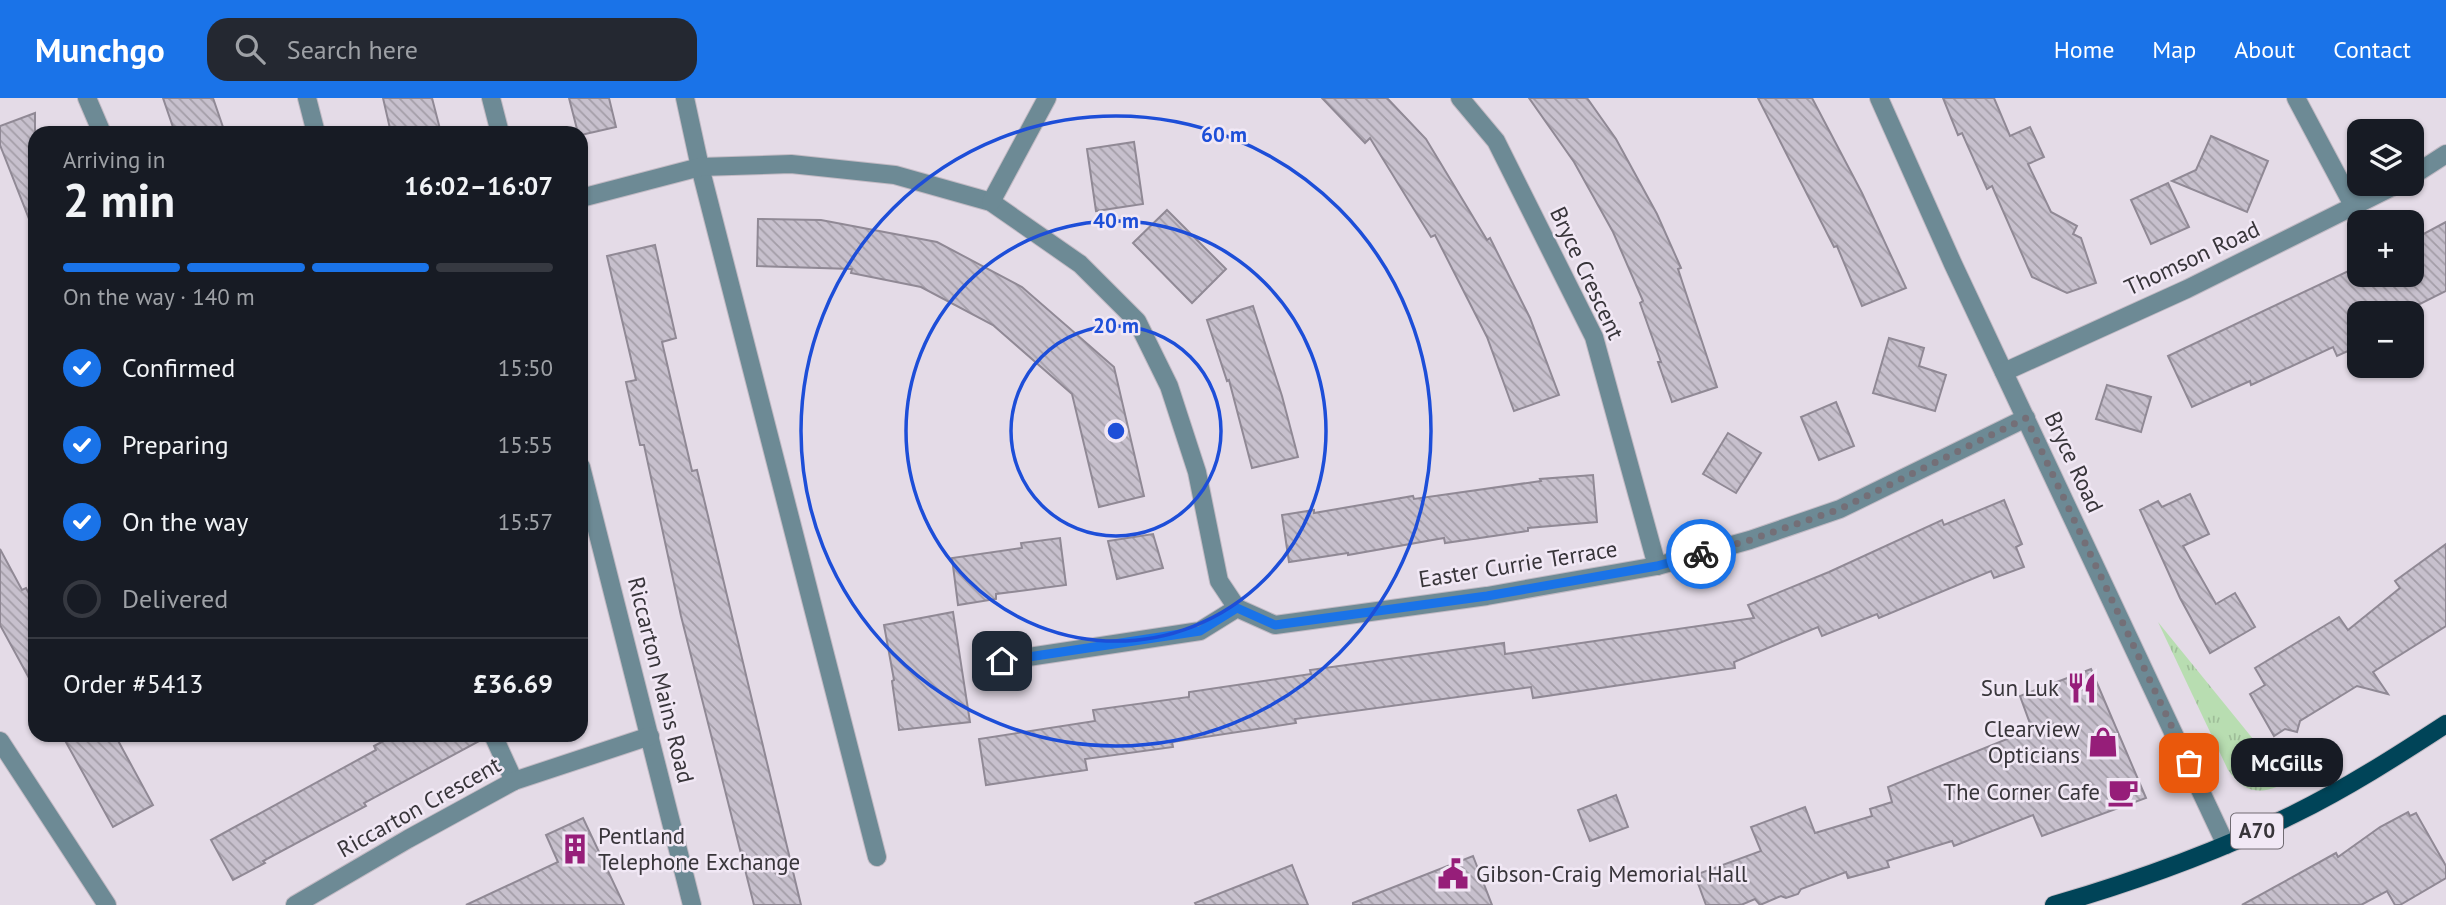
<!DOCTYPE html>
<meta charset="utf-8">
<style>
:root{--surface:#171b24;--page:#242831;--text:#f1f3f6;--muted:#9ea1a6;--line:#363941;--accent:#1a73e8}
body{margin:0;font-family:"PT Sans",sans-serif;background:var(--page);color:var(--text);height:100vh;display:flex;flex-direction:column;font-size:26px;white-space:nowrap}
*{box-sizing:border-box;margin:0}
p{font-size:23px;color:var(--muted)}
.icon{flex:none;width:38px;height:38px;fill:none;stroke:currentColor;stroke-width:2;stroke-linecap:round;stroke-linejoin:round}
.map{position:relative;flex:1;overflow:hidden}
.details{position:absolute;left:28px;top:28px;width:560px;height:616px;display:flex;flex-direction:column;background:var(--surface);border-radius:21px;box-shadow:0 2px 5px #0004}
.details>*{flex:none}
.controls{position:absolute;left:2347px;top:21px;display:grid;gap:14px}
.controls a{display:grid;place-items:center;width:77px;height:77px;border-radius:14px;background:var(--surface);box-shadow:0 2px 5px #0004;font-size:35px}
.pin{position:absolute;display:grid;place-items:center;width:60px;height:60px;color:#fff;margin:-30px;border-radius:14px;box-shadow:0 4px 10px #0006}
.courier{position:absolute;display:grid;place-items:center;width:70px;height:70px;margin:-35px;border:5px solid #1a73e8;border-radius:50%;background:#fff;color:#222;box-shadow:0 2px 9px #0007}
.bubble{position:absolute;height:49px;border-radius:21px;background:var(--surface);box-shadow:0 2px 5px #0004;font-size:23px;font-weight:800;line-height:49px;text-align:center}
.headline em{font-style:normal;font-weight:800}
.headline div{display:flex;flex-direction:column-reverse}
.headline{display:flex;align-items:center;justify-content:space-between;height:119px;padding:0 35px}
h1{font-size:46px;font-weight:800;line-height:52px}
.bar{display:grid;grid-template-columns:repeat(4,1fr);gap:10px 7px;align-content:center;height:84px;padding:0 35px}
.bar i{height:9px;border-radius:5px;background:var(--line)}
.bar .selected{background:var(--accent)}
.bar p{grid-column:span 4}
.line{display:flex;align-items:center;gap:18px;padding:0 35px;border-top:2px solid var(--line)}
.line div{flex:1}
ol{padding:0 35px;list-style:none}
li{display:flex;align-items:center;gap:21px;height:77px}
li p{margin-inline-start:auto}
li .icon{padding:7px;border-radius:50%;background:var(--accent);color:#fff;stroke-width:4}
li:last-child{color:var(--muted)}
li i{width:38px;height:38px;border:4px solid var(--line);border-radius:50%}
header{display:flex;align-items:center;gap:42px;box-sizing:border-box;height:98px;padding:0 35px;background:var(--accent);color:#fff}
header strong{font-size:33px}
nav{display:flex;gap:38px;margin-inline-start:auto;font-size:24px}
.search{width:490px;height:63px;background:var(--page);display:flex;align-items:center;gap:18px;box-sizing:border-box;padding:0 24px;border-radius:21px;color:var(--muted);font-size:26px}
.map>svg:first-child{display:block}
</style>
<header>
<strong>Munchgo</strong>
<div class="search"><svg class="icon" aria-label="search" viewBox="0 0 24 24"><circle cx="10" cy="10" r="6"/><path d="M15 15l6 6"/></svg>Search here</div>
<nav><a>Home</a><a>Map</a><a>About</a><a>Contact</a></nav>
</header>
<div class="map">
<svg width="2446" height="807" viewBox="0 0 2446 807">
<defs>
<pattern id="grass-tufts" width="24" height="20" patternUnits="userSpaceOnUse" patternTransform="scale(1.75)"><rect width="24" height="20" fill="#b8ddb1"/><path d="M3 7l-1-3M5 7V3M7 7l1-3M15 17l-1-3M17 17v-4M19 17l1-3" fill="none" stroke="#9fbe99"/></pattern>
<pattern id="building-back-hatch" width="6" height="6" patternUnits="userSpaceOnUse" patternTransform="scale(1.75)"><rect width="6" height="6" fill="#c7c0cd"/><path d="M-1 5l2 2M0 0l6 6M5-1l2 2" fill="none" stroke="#a39da7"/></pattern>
</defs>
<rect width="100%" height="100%" fill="#e4dbe7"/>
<path fill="url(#grass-tufts)" d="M2158,524L2288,684C2262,697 2246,697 2228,672Z"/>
<g fill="url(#building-back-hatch)" stroke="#908995" stroke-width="2">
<path d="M163,0H213L225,35H175Z"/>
<path d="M383,0H432L441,35H391Z"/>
<path d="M569,0H609L616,29L581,37V35H578Z"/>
<path d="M1322,0H1387L1426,41L1487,142L1490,140L1530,220L1559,297L1514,313L1487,239L1435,137L1431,139L1370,40L1365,45Z"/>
<path d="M1529,0H1587L1616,41L1657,116L1681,170L1678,171L1717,289L1672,304L1658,264H1661L1640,205L1643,203L1613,134L1574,64Z"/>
<path d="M1758,0H1812L1862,95L1906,190L1862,208L1837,148L1834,149Z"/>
<path d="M1943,0H1994L2010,38L2030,29L2044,59L2028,66L2051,114L2077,128L2073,136L2081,140L2096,185L2067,195L2032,179L1992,88L1987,91L1962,35L1958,37Z"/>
<path d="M35,15V131H33L0,47V28Z"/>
<path d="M2211,38L2268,63L2247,114L2172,83L2196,72Z"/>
<path d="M1134,44L1143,106L1096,113L1087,51Z"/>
<path d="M2168,85L2189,129L2151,146L2131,102Z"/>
<path d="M1167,112L1226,171L1192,205L1133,145Z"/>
<path d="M758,121L821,122L937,144L1022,189L1114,269L1144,398L1099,409L1072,296L993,227L921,189L851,175L852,171L757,168Z"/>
<path d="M2446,124V193L2402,215H2359V248L2337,258L2333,249L2251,287L2250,283L2192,309L2168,258L2359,168V177H2412V142Z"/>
<path d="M655,147L676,240L662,244L692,373L697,372L801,807H754L681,518L644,347H640L626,284L636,282L607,158Z"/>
<path d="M1253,208L1282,298L1298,359L1252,370L1229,282L1227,283L1207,222Z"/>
<path d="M1889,240L1924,250L1919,268L1946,277L1935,313L1873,295Z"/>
<path d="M2107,287L2151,299L2141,334L2096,321Z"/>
<path d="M1836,304L1854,348L1819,362L1801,319Z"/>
<path d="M1728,335L1761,355L1736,395L1703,376Z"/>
<path d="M1593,377L1597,424L1528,430V433L1445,445L1444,440L1348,457V455L1289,464L1282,417L1314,412V415L1413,398L1414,401L1541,383L1540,381Z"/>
<path d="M2190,396L2209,436L2183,448L2216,506L2235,495L2255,529L2210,555L2180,500L2140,412L2158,403L2162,409Z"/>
<path d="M2004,402L2022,446L2016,449L2024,469L1994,480L1991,473L1879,520L1877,516L1822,538L1818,529L1734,564L1735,570L1533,600L1531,589L1295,621L1296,625L1172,644L1173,649L1085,661L1087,672L986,687L979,641L1095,623L1093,612L1189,599V594L1311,576L1310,572L1504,545L1505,556L1754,520L1748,507L1829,474L1942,422L1944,427Z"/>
<path d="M1153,436L1163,470L1117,481L1108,443Z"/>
<path d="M1060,440L1066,487L996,496V501L958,507L952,460L1022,450L1021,445Z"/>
<path d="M2446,446V528L2373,574L2388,596L2357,588L2300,623L2297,634L2285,631L2274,638L2250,596L2265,587L2255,570L2339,519L2348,532L2400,490L2395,483Z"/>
<path d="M0,451L22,492L26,490L35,506V591L0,527Z"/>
<path d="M953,514L970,624L899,632L892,583L894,582L884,527Z"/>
<path d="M2091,571L2146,700L2042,738L2033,717L1954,748L1952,743L1887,763L1889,769L1848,780L1846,774L1801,791L1798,796L1786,800L1781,798L1760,807L1755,801L1741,807H1706L1695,777L1761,753L1751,729L1805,709L1815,735L1872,718L1870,711L1892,704L1888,689L2032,631L2020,598Z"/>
<path d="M62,637H115L153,707L113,729Z"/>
<path d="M395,637H482L483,641L364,705L366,708L263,763L265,765L233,782L211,742L376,652L374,648Z"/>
<path d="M1616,697L1628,729L1590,743L1578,712Z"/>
<path d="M2408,714L2410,718L2416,715L2446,768V780L2400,807H2395L2387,793L2361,807H2242L2336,755L2338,759L2380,729Z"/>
<path d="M583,720L624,807H466L558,764L546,737Z"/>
<path d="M1473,758L1492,807H1353V805Z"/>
<path d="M1292,767L1308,807H1196L1195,805Z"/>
</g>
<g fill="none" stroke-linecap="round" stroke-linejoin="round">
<g stroke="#c2bac4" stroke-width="20">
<g id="minor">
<path d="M87,0L102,35"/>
<path d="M307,0L316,35"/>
<path d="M491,0L500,35"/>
<path d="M685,0L700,69L877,759"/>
<path d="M1460,0L1496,43L1594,239L1657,468"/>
<path d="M1879,0L1953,166L2226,747"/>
<path d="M2296,0L2354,109"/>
<path d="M2412,78L2446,56"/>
<path d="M581,100L700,69L791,66L895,77L991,104L1080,166L1137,223L1169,288L1197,374L1219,483L1237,510"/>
<path d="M991,104L1047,0"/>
<path d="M2004,274L2187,191L2398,86"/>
<path d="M581,369L692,807"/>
<path d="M1002,563L1200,533L1237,510L1275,527L1487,498L1657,468L1750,442L1840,411L2026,320"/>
<path d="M493,637L514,683"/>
<path d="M0,643L107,807"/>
<path d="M295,807L408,741L514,683L650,638"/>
</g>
</g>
<g stroke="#c2bac4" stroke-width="20">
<path id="major" d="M2054,807C2136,783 2217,754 2294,716C2347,690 2397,658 2446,626"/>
</g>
<use href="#minor" stroke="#6d8a95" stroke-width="18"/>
<use href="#major" stroke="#004458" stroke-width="18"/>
</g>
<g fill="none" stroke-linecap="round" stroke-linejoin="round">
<path stroke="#746f77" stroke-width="7" stroke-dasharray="0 12.6" d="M1701,456L1750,442L1840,411L2026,320L2189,665"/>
<path stroke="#1a73e8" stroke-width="9" d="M1002,563L1200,533L1237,510L1275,527L1487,498L1657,468L1701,456"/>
</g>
<g fill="none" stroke="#1d4ed8" stroke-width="3.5">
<circle cx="1116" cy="333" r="105"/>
<circle cx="1116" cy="333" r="210"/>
<circle cx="1116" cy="333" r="315"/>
</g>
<defs>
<g id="restaurant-bare" transform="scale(2.415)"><path d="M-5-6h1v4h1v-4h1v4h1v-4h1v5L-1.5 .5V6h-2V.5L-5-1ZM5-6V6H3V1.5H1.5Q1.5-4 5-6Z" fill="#961e79" stroke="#f1e8f5" stroke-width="2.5" paint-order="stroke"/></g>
<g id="shop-bare" transform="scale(2.415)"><path d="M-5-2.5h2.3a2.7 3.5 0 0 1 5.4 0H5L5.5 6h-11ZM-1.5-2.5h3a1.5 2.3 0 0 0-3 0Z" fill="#961e79" stroke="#f1e8f5" stroke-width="2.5" paint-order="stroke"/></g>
<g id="cafe-bare" transform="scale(2.415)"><path d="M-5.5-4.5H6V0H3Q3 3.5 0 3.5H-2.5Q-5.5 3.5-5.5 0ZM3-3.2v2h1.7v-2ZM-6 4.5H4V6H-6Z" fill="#961e79" stroke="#f1e8f5" stroke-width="2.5" paint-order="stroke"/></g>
<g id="building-bare" transform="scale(2.415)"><path d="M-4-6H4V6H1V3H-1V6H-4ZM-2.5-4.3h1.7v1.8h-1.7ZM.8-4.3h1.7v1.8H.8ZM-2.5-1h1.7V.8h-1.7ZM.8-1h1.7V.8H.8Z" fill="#961e79" stroke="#f1e8f5" stroke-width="2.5" paint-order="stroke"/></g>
<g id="civic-bare" transform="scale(2.415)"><path d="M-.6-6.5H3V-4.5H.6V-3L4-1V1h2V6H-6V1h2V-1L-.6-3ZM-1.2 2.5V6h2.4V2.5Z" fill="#961e79" stroke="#f1e8f5" stroke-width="2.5" paint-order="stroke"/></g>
</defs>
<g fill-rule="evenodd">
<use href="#restaurant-bare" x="2082" y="590"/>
<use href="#shop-bare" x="2103" y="644"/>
<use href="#cafe-bare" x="2123" y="694"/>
<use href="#building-bare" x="575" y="751"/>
<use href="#civic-bare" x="1453" y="776"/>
</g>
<g text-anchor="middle" stroke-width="5" stroke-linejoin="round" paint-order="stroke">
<rect fill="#f1e8f5" stroke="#706b72" stroke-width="2" x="2231" y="715.5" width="52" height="35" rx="5"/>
<g font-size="21" font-weight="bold" fill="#38353a">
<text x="2257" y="740">A70</text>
</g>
<g font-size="23" fill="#38353a" stroke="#f1e8f5">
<text transform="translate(2192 160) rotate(-25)" y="8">Thomson Road</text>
<text transform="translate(1587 175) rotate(65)" y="8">Bryce Crescent</text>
<text transform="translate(2074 364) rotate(65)" y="8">Bryce Road</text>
<text transform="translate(1518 466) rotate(-9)" y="8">Easter Currie Terrace</text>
<text transform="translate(661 582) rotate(76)" y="8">Riccarton Mains Road</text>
<text transform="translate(419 709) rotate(-29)" y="8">Riccarton Crescent</text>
</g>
<g font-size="23" fill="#38353a" stroke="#f1e8f5" text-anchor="end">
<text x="2059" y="598">Sun Luk</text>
<text x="2080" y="639">Clearview<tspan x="2080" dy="26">Opticians</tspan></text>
<text x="2100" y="702">The Corner Cafe</text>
<text x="598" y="746" text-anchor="start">Pentland<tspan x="598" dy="26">Telephone Exchange</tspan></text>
<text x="1476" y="784" text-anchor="start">Gibson-Craig Memorial Hall</text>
</g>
</g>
<circle cx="1116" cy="333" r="10" fill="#1d4ed8" stroke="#f1e8f5" stroke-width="3.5"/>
<g font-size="21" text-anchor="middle" font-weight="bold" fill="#1d4ed8" stroke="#f1e8f5" stroke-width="5" stroke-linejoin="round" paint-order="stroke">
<text x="1224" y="44">60 m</text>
<text x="1116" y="130">40 m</text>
<text x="1116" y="235">20 m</text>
</g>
</svg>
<div class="controls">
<a><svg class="icon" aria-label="layers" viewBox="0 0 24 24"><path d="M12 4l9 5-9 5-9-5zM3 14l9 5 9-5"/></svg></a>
<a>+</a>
<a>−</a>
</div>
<div class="pin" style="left:2189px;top:665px;background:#ea580c"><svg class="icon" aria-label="bag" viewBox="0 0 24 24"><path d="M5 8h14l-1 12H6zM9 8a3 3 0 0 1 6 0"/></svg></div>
<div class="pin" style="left:1002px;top:563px;background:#1f2937"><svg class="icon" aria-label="home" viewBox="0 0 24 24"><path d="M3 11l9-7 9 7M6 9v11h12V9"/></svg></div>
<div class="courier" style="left:1701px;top:456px"><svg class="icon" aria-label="bike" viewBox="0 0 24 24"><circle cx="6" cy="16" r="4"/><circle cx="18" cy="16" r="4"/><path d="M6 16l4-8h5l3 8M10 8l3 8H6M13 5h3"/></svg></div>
<div class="bubble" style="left:2231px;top:640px;width:112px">McGills</div>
<section class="details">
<div class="headline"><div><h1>2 min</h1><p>Arriving in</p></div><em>16:02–16:07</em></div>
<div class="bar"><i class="selected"></i><i class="selected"></i><i class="selected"></i><i></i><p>On the way · 140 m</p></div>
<ol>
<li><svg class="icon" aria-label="check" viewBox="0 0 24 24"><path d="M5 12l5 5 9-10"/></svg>Confirmed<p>15:50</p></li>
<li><svg class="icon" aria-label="check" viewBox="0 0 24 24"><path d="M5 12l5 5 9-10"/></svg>Preparing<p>15:55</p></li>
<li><svg class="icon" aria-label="check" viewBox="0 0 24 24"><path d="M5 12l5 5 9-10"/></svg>On the way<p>15:57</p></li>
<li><i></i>Delivered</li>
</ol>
<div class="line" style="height:91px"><div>Order #5413</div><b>£36.69</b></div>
</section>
</div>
